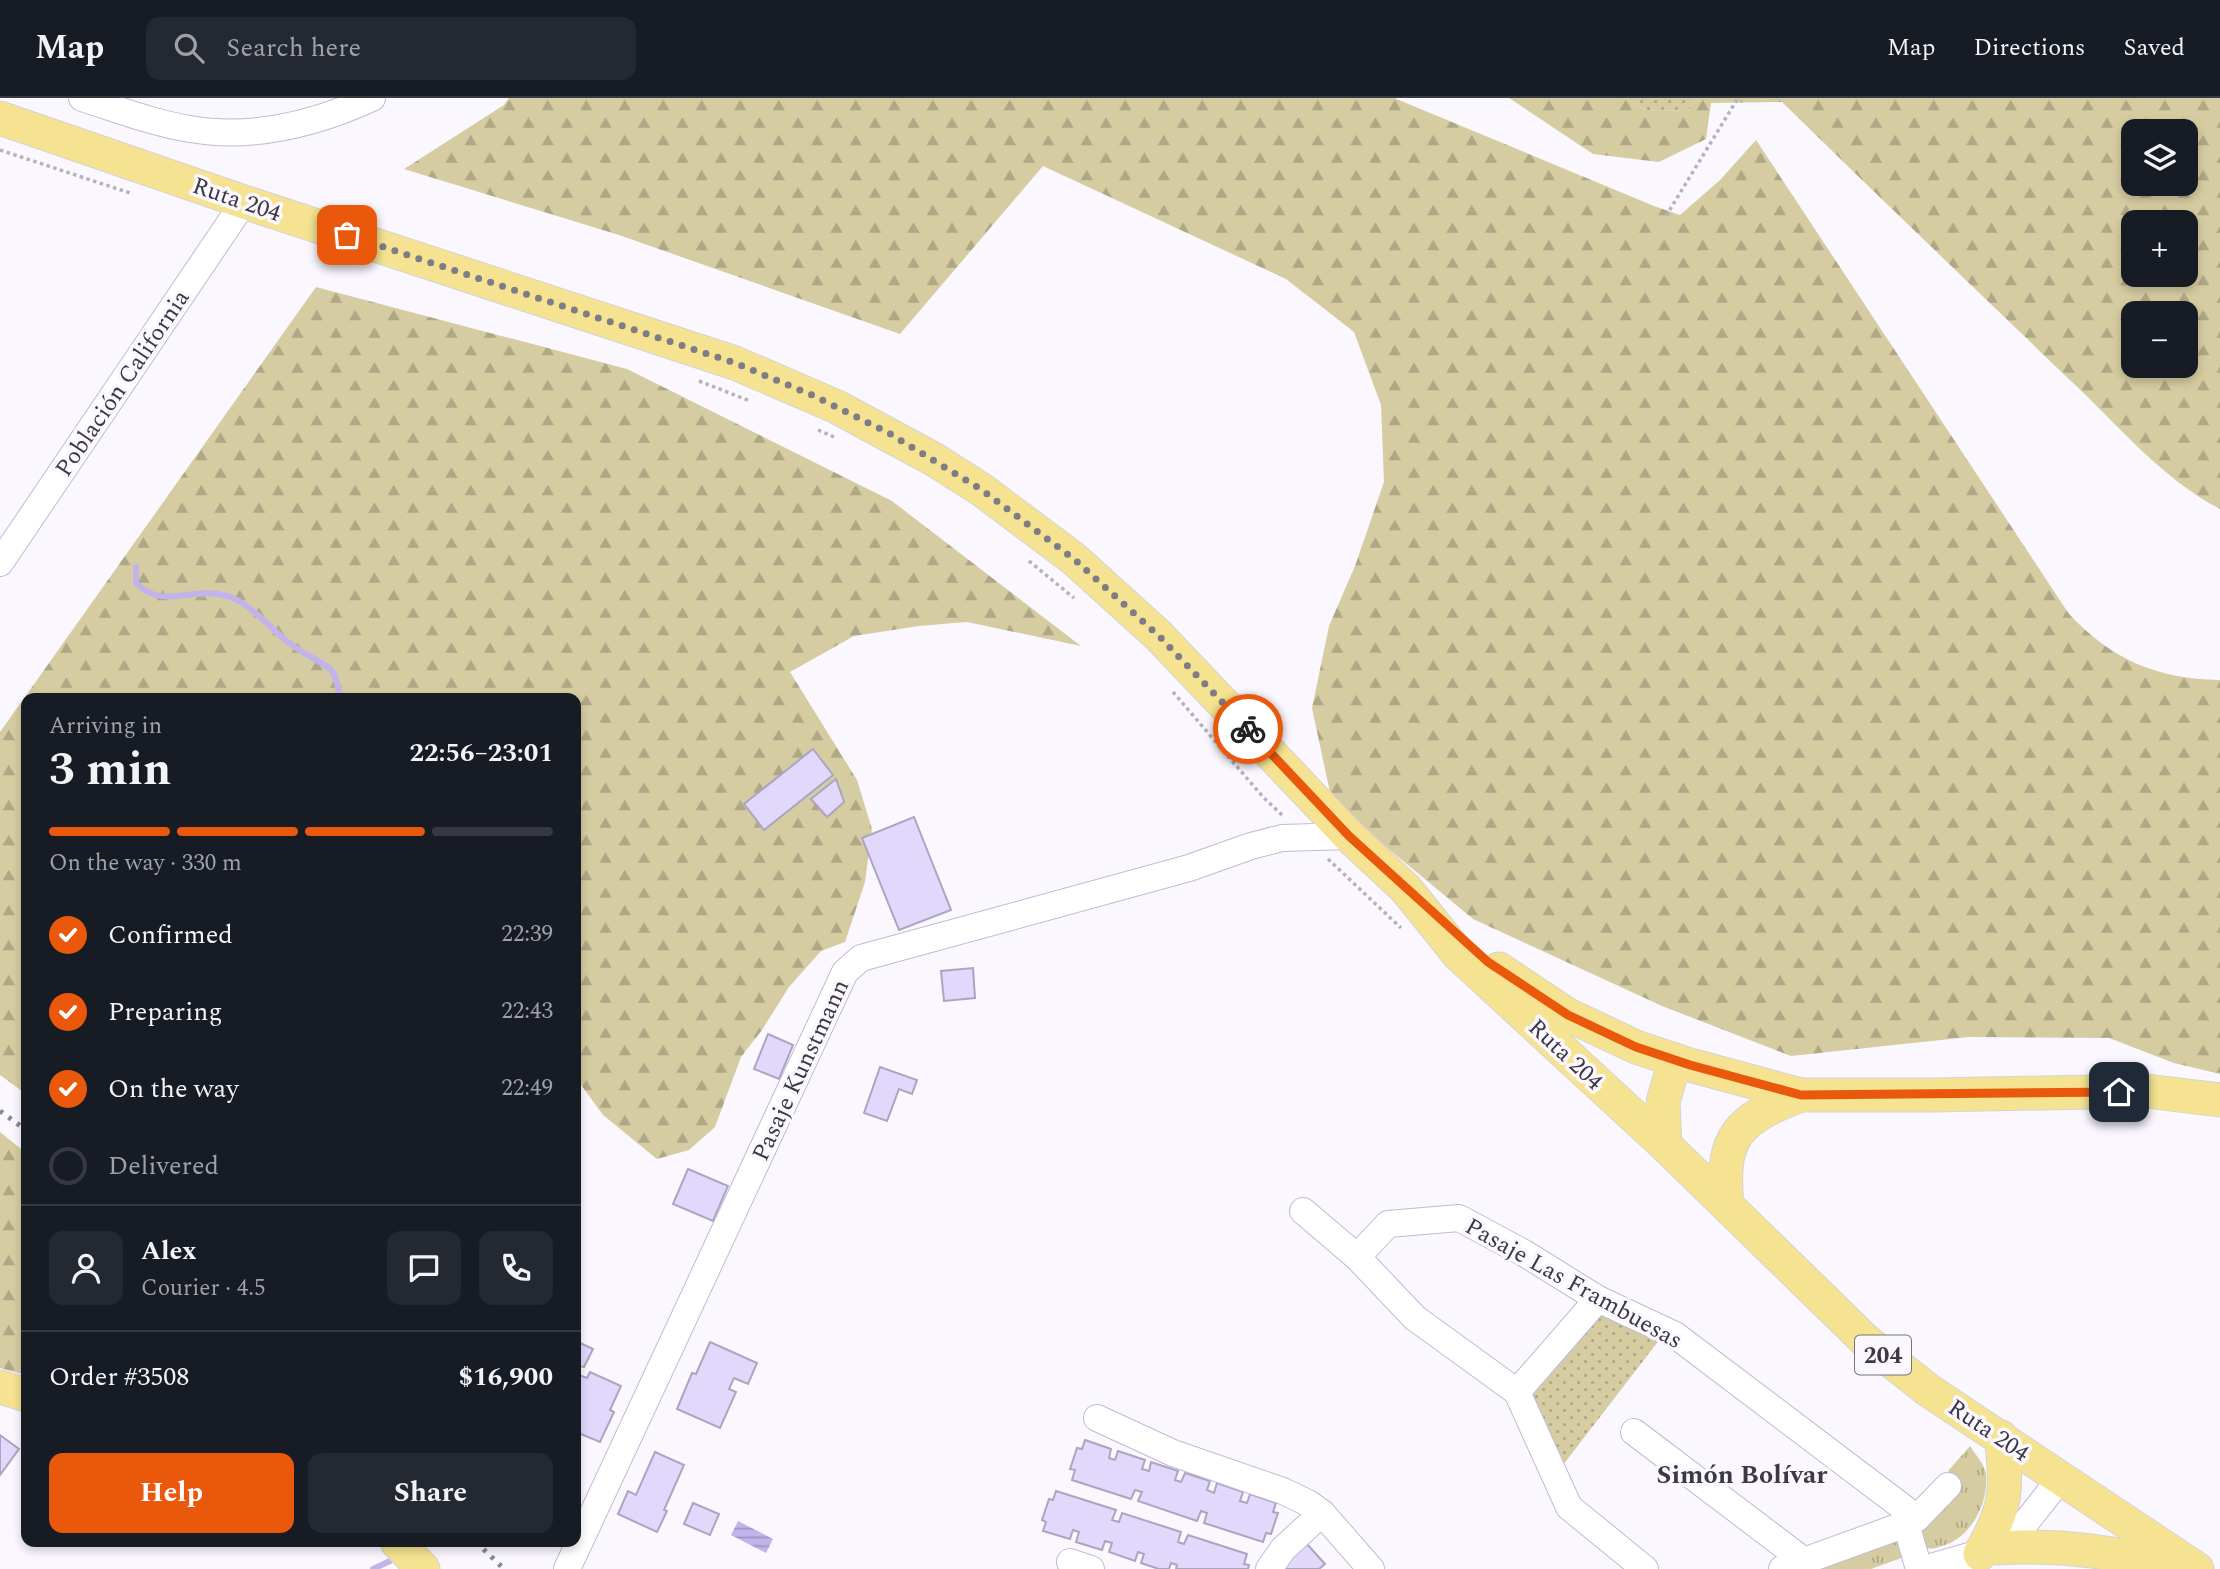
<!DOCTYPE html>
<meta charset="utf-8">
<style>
:root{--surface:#171b24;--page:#242831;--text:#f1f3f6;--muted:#9ea1a6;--line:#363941;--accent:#ea580c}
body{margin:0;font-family:Spectral,serif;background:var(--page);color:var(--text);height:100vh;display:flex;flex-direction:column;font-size:26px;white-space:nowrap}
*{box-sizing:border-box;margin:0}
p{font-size:23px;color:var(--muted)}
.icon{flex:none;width:38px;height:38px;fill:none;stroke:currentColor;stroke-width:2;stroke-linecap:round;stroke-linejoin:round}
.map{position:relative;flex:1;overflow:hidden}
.panel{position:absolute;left:21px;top:595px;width:560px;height:854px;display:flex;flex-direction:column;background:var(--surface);border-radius:14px;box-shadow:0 4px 10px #0003}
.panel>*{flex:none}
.buttons{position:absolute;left:2121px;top:21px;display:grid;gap:14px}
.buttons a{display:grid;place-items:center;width:77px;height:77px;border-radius:14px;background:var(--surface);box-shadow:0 4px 10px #0003;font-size:35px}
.pin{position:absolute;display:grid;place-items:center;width:60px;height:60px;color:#fff;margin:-30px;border-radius:14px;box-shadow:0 4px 10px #0006}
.courier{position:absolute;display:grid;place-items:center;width:70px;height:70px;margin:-35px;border:5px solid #ea580c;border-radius:50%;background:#fff;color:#222;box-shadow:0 2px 9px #0007}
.headline em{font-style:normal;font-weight:700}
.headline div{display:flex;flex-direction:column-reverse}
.headline{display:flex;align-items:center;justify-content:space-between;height:119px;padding:0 28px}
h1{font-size:46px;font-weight:700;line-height:52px}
.bar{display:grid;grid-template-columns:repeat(4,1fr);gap:10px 7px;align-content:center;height:84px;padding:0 28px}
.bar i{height:9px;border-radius:5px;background:var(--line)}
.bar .current{background:var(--accent)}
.bar p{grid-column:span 4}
.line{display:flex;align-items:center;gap:18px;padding:0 28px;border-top:2px solid var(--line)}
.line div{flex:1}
.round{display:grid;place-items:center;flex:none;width:74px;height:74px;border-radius:14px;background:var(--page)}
ol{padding:0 28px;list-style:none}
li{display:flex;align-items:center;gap:21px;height:77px}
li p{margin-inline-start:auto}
li .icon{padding:7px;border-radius:50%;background:var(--accent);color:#fff;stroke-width:4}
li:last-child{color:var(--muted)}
li i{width:38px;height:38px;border:4px solid var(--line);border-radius:50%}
.primary-button{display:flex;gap:14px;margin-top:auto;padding:14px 28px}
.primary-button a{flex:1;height:80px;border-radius:14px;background:var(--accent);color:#fff;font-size:28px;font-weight:700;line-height:80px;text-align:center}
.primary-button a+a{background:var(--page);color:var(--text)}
header{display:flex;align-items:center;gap:42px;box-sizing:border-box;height:98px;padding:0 35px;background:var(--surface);border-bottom:2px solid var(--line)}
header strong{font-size:33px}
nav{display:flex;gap:38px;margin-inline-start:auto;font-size:24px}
.search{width:490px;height:63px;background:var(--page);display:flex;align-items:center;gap:18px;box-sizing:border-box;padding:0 24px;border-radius:14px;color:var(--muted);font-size:26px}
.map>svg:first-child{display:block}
</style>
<header>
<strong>Map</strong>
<div class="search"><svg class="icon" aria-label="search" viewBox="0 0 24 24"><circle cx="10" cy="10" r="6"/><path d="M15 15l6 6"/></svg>Search here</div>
<nav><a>Map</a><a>Directions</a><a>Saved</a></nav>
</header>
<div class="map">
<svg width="2220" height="1471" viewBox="0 0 2220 1471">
<defs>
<pattern id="grass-dots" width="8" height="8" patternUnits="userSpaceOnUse" patternTransform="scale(1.75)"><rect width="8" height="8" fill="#d6cca1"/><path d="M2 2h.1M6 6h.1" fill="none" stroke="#afa785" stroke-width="1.8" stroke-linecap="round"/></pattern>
<pattern id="forest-firs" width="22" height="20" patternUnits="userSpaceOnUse" patternTransform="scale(1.75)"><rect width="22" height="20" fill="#d6cca1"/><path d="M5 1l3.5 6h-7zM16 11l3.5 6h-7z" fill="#afa785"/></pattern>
<pattern id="park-tufts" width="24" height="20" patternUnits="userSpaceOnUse" patternTransform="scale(1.75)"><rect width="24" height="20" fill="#d6cca1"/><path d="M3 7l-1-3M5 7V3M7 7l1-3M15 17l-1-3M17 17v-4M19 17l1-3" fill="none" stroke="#afa785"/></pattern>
<pattern id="water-rules" width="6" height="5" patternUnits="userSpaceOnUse" patternTransform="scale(1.75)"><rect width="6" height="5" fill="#c3b3ed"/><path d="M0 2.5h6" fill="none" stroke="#a093c2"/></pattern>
</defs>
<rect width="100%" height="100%" fill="#faf8fe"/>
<g fill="url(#grass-dots)">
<path d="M1624,0H1698L1688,13L1645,12Z"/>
<path d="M1600,1213L1660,1241L1563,1367L1530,1297Z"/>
</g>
<g fill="url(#forest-firs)" fill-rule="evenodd">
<path d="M509,0H1394L1654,108L1680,117L1720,82L1756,42L2069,516C2112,562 2157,581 2220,582V976L2174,965L2109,940L1969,939L1791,958L1662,908L1473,821L1332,704L1312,610L1329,528L1355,468L1384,384L1381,307L1354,234L1286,181L1043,68L900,236L619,137L404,71L504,7Z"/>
<path d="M1509,0H1624L1645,12L1688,13L1698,0H2220V411C2161,380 2120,329 2072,284C1975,191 1878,98 1782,4L1711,5L1706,41L1659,64L1593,56ZM2133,33H2186V86H2133ZM2133,124H2186V177H2133ZM2133,215H2186V268H2133Z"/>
<path d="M316,189L627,271L892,403L1081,548L967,524L919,528L854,538L790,574L857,682L872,731L865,784L845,844L821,853L789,889L762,932L741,959L715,1029L689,1052L657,1061L603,1017L576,980V600H26V996L0,977V634Z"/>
<path d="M0,1034L26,1055V1277L0,1270Z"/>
</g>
<g fill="url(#park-tufts)">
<path d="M1970,1348C1975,1356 1985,1367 1986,1376C1989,1404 1972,1438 1945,1447C1937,1450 1932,1452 1924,1449L1920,1432L1956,1381L1948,1373Z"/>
<path d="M1899,1437L1904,1459L1871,1471H1815Z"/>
</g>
<path fill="url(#water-rules)" d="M738,1423L773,1441L766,1455L731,1437Z"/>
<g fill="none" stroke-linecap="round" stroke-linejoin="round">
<g stroke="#c3b3ed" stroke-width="6">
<path d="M136,469V485C162,511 186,491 218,496C247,500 266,527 288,544C300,554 318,562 329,570C337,577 338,591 340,600"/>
<path d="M373,1471L390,1463"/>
</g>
</g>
<g fill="#e1d8fc" stroke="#aca5c0" stroke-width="2">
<path d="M813,651L833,677L764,732L744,706Z"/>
<path d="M836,681L844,704L827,719L811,701Z"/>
<path d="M914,719L951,812L899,832L862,740Z"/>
<path d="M973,870L975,900L944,903L941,873Z"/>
<path d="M768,936L793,947L779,981L754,971Z"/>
<path d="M880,969L917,982L912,996L899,991L887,1023L864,1015Z"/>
<path d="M688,1071L728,1088L713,1123L673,1106Z"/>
<path d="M576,1243L593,1251L584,1269L580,1268L576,1276L587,1280L590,1274L621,1288L610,1312L614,1314L600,1344L576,1334Z"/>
<path d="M710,1244L757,1265L748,1286L734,1280L729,1291L736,1294L720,1330L677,1311L692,1275L696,1276Z"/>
<path d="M0,1337L19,1351L0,1377Z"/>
<path d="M1085,1342L1111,1351L1109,1360L1115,1362L1118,1353L1145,1362L1142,1371L1149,1373L1151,1364L1178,1373L1175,1382L1181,1384L1185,1375L1210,1383L1207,1392L1214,1395L1217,1385L1243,1394L1240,1403L1247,1405L1250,1396L1276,1405L1273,1414L1278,1415L1271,1436L1266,1435L1263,1444L1204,1425L1207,1415L1201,1413L1197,1423L1138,1403L1142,1394L1135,1392L1131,1401L1072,1382L1075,1372L1070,1371L1077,1350L1082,1351Z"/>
<path d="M655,1354L684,1367L664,1412L667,1413L657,1434L618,1416L628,1393L636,1397Z"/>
<path d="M1056,1393L1116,1412L1112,1422L1119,1424L1122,1415L1181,1434L1178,1444L1184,1446L1188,1437L1247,1456L1244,1466L1249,1467L1248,1471H1176L1177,1467L1171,1465L1169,1471H1159L1141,1465L1144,1456L1138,1454L1135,1463L1109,1454L1112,1445L1105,1443L1102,1452L1076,1444L1079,1434L1073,1432L1070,1441L1043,1433L1046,1424L1042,1422L1049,1401L1053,1402Z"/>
<path d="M693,1405L719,1416L710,1437L684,1426Z"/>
<path d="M1306,1445L1325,1466L1319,1471H1277Z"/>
</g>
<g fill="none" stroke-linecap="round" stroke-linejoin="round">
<g stroke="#c1bad5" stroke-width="28">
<g id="minor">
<path d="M82,0C117,11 153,25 190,31C253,42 315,26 372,0"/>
<path d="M0,465L244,104"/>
<path d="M1303,1113L1357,1159L1415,1220L1517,1294L1569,1409L1645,1471"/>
<path d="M1357,1159L1388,1126L1459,1120L1524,1155L1598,1201L1675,1237L1917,1420"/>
<path d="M1517,1294L1598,1201"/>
<path d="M1097,1320L1173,1355L1283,1393L1308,1405L1322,1415L1371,1471"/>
<path d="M1634,1334L1803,1462L1805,1471"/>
<path d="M1906,1426L1919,1471"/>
<path d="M1070,1464L1091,1471"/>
<path d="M567,1471L845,874L861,860L1189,770L1251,748L1282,740L1349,738"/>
<path d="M1269,1471L1283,1451L1322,1415"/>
<path d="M1782,1471L1906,1426L1917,1420L1948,1388"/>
<path d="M1924,1471L1997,1450L2023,1428L2061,1380"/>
</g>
</g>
<g stroke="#d4d3d6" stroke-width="35">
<g id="major">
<path d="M0,20L244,104L735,265L837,309L935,362L982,392L1074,461L1159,538L1349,738L1406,791L1459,857L1665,1047L1866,1243L1928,1292L2197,1471"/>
<path d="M1499,871L1568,917L1636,949L1690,967L1801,997H1934L2146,993L2220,1002"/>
<path d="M1665,1047L1663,1004L1675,962"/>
<path d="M1727,1107C1720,1038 1738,1021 1801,997"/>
<path d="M0,1289L26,1297"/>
<path d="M397,1444L423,1471"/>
<path d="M1997,1450C2062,1446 2119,1455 2182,1470"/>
<path d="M1980,1456C2007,1409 2008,1391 2001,1339"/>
</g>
</g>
<g stroke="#b5b2ba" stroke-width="3.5" stroke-dasharray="3.5 3.5" stroke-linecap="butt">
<path d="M0,52L133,96"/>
<path d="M1666,118L1738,0"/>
<path d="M699,283L750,303"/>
<path d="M818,332L834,339"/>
<path d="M1029,463L1074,500"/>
<path d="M1173,594L1263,699L1282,717"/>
<path d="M1328,761L1401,830"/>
</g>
<use href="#minor" stroke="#fff" stroke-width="26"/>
<use href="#major" stroke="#f5e391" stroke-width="33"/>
<g stroke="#8a8891" stroke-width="5" stroke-dasharray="3.5 7" stroke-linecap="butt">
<path d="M0,1013L26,1032"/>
<path d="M476,1444L504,1471"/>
</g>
</g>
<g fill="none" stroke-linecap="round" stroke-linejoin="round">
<path stroke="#7e7c85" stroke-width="7" stroke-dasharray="0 12.6" d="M347,137L735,265L812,297L887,334L982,392L1074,461L1159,538L1248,631"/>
<path stroke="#ea580c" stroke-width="9" d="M1248,631L1349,738L1488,864L1568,917L1636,949L1690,967L1801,997L2119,994"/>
</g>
<g text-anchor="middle" stroke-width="7" stroke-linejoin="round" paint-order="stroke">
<rect fill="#faf8fe" stroke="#75727c" stroke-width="2" x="1855" y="1237.5" width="56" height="39" rx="5"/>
<g font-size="23" font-weight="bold" fill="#3c3944">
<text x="1883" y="1265">204</text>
</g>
<g font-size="24" fill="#3c3944" stroke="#faf8fe">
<text transform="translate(237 101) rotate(19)" y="8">Ruta 204</text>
<text transform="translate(122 285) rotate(-56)" y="8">Población California</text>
<text transform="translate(1566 956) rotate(43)" y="8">Ruta 204</text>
<text transform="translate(800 972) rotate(-65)" y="8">Pasaje Kunstmann</text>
<text transform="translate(1574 1185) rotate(29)" y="8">Pasaje Las Frambuesas</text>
<text transform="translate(1989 1332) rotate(34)" y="8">Ruta 204</text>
</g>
<g font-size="26" font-weight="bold" fill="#3c3944" stroke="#faf8fe">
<text x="1742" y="1385">Simón Bolívar</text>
</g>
</g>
</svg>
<div class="buttons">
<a><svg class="icon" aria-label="layers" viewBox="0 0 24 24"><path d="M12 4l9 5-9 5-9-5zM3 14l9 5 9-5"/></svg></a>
<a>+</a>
<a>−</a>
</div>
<div class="pin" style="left:347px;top:137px;background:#ea580c"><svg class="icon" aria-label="bag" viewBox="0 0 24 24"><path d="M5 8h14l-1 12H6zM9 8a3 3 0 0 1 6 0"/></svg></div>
<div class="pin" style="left:2119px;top:994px;background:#1f2937"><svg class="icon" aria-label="home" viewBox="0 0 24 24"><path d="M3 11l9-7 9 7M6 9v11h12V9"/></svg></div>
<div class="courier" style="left:1248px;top:631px"><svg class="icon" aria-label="bike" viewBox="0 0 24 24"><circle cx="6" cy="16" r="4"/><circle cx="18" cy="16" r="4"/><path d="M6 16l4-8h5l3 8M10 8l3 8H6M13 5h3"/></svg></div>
<section class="panel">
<div class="headline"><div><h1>3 min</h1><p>Arriving in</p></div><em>22:56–23:01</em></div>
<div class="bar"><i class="current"></i><i class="current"></i><i class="current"></i><i></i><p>On the way · 330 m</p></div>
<ol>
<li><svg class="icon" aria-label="check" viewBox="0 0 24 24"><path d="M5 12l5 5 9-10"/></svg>Confirmed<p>22:39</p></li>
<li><svg class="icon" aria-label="check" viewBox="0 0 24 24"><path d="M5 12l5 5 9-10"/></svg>Preparing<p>22:43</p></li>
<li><svg class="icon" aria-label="check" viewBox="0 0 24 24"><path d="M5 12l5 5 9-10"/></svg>On the way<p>22:49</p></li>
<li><i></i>Delivered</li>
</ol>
<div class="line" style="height:126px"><a class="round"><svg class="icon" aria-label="person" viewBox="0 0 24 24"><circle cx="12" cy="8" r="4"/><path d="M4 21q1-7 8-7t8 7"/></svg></a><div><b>Alex</b><p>Courier · 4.5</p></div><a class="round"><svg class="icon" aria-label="chat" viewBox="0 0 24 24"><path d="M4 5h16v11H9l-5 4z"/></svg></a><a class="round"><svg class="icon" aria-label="phone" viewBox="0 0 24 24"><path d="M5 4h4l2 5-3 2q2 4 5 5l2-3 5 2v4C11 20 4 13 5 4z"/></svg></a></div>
<div class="line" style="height:91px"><div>Order #3508</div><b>$16,900</b></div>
<div class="primary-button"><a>Help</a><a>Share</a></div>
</section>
</div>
